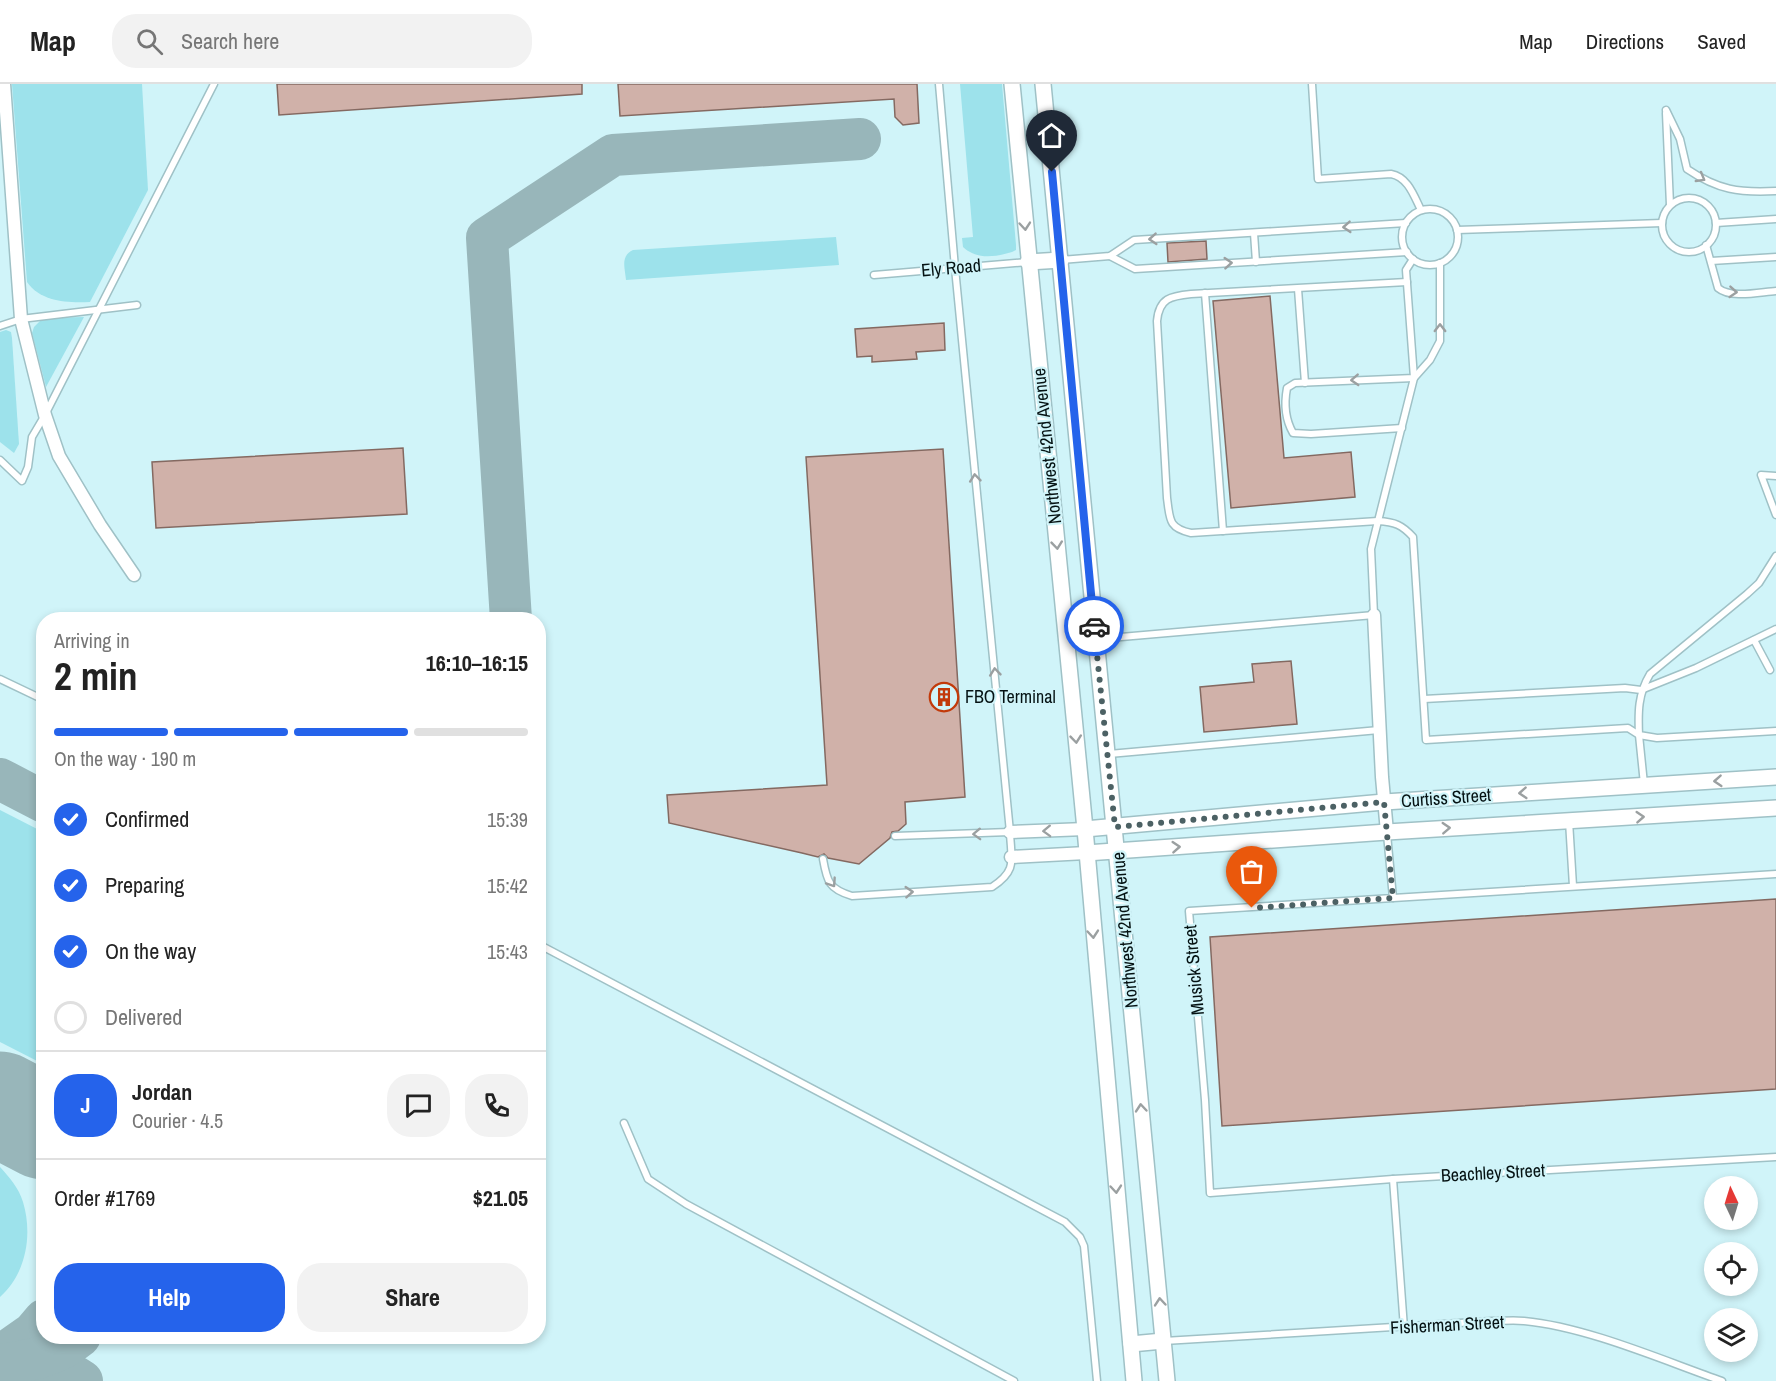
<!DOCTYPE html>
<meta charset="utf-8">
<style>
:root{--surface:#fff;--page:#f2f2f2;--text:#222;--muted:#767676;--line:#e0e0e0;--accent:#2563eb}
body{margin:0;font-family:"Archivo Narrow",sans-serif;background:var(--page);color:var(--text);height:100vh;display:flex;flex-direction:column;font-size:22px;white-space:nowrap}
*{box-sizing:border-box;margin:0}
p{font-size:20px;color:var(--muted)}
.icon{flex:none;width:33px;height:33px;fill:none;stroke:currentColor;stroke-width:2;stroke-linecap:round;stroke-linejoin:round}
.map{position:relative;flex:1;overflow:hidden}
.side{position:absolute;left:36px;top:528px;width:510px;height:732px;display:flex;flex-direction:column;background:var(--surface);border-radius:24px;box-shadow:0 3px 9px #0003}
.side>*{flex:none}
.needle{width:39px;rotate:356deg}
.controls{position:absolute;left:1704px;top:1092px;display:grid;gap:12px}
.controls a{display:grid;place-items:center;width:54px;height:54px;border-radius:50%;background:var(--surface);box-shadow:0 3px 9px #0003;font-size:30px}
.pin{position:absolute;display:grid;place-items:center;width:51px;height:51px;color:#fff;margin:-62px -26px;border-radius:50% 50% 50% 0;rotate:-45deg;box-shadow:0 0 6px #0007}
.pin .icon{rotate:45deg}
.courier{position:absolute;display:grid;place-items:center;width:60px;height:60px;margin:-30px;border:4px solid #2563eb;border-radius:50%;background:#fff;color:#222;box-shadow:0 2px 8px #0007}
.overview em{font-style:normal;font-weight:700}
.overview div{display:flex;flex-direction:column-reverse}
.overview{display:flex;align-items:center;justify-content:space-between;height:102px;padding:0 18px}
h1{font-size:39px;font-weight:700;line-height:45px}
.bar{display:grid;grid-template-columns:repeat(4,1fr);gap:9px 6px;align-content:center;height:72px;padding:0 18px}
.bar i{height:8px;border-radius:4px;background:var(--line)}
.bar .on{background:var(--accent)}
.bar p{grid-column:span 4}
.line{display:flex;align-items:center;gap:15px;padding:0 18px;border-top:2px solid var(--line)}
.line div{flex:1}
.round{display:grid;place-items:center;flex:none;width:63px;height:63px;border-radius:24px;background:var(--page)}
ol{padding:0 18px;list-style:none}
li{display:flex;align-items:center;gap:18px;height:66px}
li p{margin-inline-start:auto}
li .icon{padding:6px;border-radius:50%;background:var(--accent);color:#fff;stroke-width:4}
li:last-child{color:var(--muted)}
li i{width:33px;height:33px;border:3px solid var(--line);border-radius:50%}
.primary-button{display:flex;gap:12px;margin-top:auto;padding:12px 18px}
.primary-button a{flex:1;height:69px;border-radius:24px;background:var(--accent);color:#fff;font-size:24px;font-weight:700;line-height:69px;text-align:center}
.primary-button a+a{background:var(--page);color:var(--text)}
header{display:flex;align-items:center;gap:36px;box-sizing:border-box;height:84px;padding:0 30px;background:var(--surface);border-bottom:2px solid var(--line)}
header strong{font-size:28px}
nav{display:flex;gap:33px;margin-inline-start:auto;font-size:21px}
.search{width:420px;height:54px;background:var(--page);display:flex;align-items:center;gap:15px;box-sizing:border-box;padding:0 21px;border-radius:24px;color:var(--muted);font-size:22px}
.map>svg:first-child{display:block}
</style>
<header>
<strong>Map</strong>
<div class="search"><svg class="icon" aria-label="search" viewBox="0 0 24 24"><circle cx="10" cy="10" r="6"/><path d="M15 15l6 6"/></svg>Search here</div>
<nav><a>Map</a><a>Directions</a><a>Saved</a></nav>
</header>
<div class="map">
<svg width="1776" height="1297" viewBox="0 0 1776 1297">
<rect width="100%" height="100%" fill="#d0f4f9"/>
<g fill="#9de2eb">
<path d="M12,0H142L148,106L90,218C67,219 41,218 27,198Z"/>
<path d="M960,0H1002L1016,161V166L1012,168C995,173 977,176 963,163L962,154L973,153Z"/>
<path d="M836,153L839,181L626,196C625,184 620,172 633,166Z"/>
<path d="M84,233L46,303L32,249L34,243L43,234Z"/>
<path d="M6,246L11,248L12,254L19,360L14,369L0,358V248Z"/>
<path d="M0,726L43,748V980L0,958Z"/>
<path d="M0,1083C9,1093 19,1104 23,1118C33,1151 26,1190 0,1213Z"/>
</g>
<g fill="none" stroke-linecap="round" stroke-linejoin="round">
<g stroke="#98b6ba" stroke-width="42">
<path d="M511,536L487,154L613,71L860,55"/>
<path d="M0,695L44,718"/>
<path d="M7,1024L44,1059"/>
<path d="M0,1272L33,1249L44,1236"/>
<path d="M27,1278C48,1279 64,1285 82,1297"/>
<path d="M0,1281C30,1277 56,1272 80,1252"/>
</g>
<path stroke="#98b6ba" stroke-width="105" d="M0,1020L44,1043"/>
</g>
<g fill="#d0b1a9" stroke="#846961" stroke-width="1.5">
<path d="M277,0H582V10L279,31Z"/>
<path d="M618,0H917L919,39L903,41L895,33L894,15L620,32Z"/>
<path d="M1206,157L1207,175L1168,178L1167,159Z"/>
<path d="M1270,212L1284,374L1351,368L1355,413L1231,424L1213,217Z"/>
<path d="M944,239L945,266L916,268L917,275L872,278V272L857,273L855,245Z"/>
<path d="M403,364L407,430L156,444L152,378Z"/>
<path d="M943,365L965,713L905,718L906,740L898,747L892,748L890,754L859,780L828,774L824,770L818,773L802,769L669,739L667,711L827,701L806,373Z"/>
<path d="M1291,577L1297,640L1204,648L1200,603L1254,598L1252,580Z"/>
<path d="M1776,815V1005L1222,1042L1210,853Z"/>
</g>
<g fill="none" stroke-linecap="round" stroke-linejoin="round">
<g stroke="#9fc1c6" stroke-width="9">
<g id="service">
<path d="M939,0L955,184L1010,748"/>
<path d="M1312,0L1318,95L1391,90C1408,93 1414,112 1421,126"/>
<path d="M1666,26L1680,55L1687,85C1718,106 1739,109 1776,107"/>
<path d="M1666,29L1670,121"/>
<circle cx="1689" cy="141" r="27"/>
<circle cx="1430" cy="153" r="28"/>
<path d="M1716,139L1776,135"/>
<path d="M1457,146L1662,139"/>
<path d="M1254,149L1256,178"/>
<path d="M1706,161L1718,204C1731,215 1760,208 1776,207"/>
<path d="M1110,172L1135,185L1407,168"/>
<path d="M1061,176L1110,172L1134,156L1406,139"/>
<path d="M1711,177L1776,173"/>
<path d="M874,191L1028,178"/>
<path d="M1407,198L1191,210C1171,212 1159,214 1157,237L1167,414C1170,435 1168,444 1191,449L1378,437C1395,438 1402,441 1413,453L1426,656L1628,644L1639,651L1644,700"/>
<path d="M1298,205L1305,299"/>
<path d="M1205,209L1223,447"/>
<path d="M0,242L21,235L137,221"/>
<path d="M1402,344L1311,350L1293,349C1285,335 1284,320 1287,304L1295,299L1414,294L1430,276L1440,257V179"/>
<path d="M0,376L22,397L28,383L32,353L45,331L214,0"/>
<path d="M1776,392L1761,391L1776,431"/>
<path d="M1776,472L1759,499L1747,510L1650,590C1638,610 1638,628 1639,651L1657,654L1776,647"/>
<path d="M1098,555L1374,531L1371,465L1414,294L1406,186L1413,175"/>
<path d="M1754,556L1770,586"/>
<path d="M0,595L44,616"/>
<path d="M1424,615L1625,604L1641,606L1696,584L1776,545"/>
<path d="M1109,670L1379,646"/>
<path d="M1569,737L1573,802"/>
<path d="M1387,750L1393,814L1189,827L1205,1016L1210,1109L1393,1095L1776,1073"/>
<path d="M823,775C827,798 829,805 852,812L992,803C1018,786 1011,776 1010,748L895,752"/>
<path d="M1393,814L1776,790"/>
<path d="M538,860L1065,1138L1080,1153L1084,1162L1097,1297"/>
<path d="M624,1039L648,1095L686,1120L1014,1297"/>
<path d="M1393,1095L1404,1244"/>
<path d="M1164,1257L1492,1237C1503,1237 1514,1236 1524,1237C1587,1243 1662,1276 1722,1297"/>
</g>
</g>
<g stroke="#9fc1c6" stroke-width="15">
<g id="minor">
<path d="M4,0L21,235L45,331L59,372L100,441L134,491"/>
<path d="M1374,531L1382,693L1387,748"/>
<path d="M1010,748L1085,745"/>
<path d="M1011,773L1086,769"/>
</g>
</g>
<g stroke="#9fc1c6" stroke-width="18">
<g id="tertiary">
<path d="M1012,0L1085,745L1134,1297"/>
<path d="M1043,0L1167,1297"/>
<path d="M1028,178L1061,176"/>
<path d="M1085,745L1384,718L1776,693"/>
<path d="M1086,769L1387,748L1776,724"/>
<path d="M1131,1260L1163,1257"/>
</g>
</g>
<use href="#service" stroke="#fff" stroke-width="6"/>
<use href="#minor" stroke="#fff" stroke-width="12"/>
<use href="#tertiary" stroke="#fff" stroke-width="15"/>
</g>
<defs><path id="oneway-chevron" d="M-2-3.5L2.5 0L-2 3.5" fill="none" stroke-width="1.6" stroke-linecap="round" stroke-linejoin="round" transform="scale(1.5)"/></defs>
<g stroke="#9ba0a1">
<use href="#oneway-chevron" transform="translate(1701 94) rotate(30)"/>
<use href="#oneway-chevron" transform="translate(1025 142) rotate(85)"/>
<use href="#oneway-chevron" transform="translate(1347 143) rotate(176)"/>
<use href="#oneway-chevron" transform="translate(1153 155) rotate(176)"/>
<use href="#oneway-chevron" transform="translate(1228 179) rotate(-4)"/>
<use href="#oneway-chevron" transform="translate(1733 208) rotate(4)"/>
<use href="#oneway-chevron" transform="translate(1440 244) rotate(-90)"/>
<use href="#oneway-chevron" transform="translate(1355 296) rotate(177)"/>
<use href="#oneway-chevron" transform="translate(975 394) rotate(-96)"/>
<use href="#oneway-chevron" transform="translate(1057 461) rotate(84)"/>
<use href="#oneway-chevron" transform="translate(995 588) rotate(-96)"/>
<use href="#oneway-chevron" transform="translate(1076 655) rotate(84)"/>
<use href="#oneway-chevron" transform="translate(1718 697) rotate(176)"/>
<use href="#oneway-chevron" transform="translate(1523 709) rotate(176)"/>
<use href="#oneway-chevron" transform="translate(1640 733) rotate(-4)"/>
<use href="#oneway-chevron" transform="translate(1446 744) rotate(-3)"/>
<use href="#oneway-chevron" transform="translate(1047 747) rotate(178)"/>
<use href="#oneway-chevron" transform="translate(977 750) rotate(178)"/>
<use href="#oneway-chevron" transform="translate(1176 763) rotate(-4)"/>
<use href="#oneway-chevron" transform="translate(832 799) rotate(56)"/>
<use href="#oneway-chevron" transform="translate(909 808) rotate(-4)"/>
<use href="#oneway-chevron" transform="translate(1093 850) rotate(85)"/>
<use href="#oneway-chevron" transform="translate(1141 1024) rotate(-95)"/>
<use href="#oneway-chevron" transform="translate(1116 1105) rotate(85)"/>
<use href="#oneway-chevron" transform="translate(1160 1218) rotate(-95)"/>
</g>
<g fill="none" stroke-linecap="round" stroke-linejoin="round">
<path stroke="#4c6164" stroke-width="6" stroke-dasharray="0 10.8" d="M1094,542L1115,743L1384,718L1393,814L1252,824"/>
<path stroke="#2563eb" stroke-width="8" d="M1052,88L1094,542"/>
</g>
<defs>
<g id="building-ring" transform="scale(1.5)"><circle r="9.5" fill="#d0f4f9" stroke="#c23a0a" stroke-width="1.5"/><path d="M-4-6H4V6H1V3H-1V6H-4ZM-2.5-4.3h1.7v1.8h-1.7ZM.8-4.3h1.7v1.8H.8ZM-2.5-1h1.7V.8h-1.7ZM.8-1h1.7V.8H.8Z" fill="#c23a0a"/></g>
</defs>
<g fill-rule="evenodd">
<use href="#building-ring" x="944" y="613"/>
</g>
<g text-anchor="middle" stroke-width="4.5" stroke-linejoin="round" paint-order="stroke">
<g font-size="18" fill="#051213" stroke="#d0f4f9">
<text transform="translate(951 184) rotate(-5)" y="6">Ely Road</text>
<text transform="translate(1047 362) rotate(-96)" y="6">Northwest 42nd Avenue</text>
<text transform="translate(1446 714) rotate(-4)" y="6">Curtiss Street</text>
<text transform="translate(1125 846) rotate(-95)" y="6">Northwest 42nd Avenue</text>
<text transform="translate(1194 886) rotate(-95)" y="6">Musick Street</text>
<text transform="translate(1493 1089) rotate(-3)" y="6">Beachley Street</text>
<text transform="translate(1447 1241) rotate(-3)" y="6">Fisherman Street</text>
</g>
<g font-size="18" fill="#051213" stroke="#d0f4f9" text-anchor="start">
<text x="965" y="619">FBO Terminal</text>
</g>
</g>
</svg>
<div class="controls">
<a><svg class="needle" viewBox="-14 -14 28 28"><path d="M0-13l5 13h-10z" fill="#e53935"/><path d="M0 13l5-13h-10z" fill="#767676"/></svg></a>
<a><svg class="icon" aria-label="locate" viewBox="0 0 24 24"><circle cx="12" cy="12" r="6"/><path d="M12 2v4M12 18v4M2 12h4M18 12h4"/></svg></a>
<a><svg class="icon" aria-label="layers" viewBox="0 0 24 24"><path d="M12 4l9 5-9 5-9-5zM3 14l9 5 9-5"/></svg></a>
</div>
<div class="pin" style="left:1252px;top:824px;background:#ea580c"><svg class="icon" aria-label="bag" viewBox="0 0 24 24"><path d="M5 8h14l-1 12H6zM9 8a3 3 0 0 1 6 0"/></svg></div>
<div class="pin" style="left:1052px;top:88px;background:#1f2937"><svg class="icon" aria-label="home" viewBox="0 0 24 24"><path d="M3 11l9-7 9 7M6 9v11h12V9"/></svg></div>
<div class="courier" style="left:1094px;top:542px"><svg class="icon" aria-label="car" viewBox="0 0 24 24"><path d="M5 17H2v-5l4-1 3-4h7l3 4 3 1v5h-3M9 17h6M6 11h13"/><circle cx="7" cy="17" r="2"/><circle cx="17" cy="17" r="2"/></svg></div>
<section class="side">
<div class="overview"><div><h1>2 min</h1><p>Arriving in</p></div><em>16:10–16:15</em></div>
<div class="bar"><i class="on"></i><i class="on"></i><i class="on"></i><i></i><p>On the way · 190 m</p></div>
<ol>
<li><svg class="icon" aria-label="check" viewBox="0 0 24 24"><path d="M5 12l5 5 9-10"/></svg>Confirmed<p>15:39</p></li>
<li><svg class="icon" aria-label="check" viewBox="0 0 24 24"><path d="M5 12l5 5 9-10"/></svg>Preparing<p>15:42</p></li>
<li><svg class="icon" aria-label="check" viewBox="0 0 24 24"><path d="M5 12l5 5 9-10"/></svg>On the way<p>15:43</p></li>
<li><i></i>Delivered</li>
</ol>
<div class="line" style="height:108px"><b class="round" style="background:var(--accent);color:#fff">J</b><div><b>Jordan</b><p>Courier · 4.5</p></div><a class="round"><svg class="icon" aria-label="chat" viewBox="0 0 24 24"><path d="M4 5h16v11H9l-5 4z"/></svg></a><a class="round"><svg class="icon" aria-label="phone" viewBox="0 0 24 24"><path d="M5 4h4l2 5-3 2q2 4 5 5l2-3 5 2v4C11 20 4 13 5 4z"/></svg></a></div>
<div class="line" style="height:78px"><div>Order #1769</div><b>$21.05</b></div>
<div class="primary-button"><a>Help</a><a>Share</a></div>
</section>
</div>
